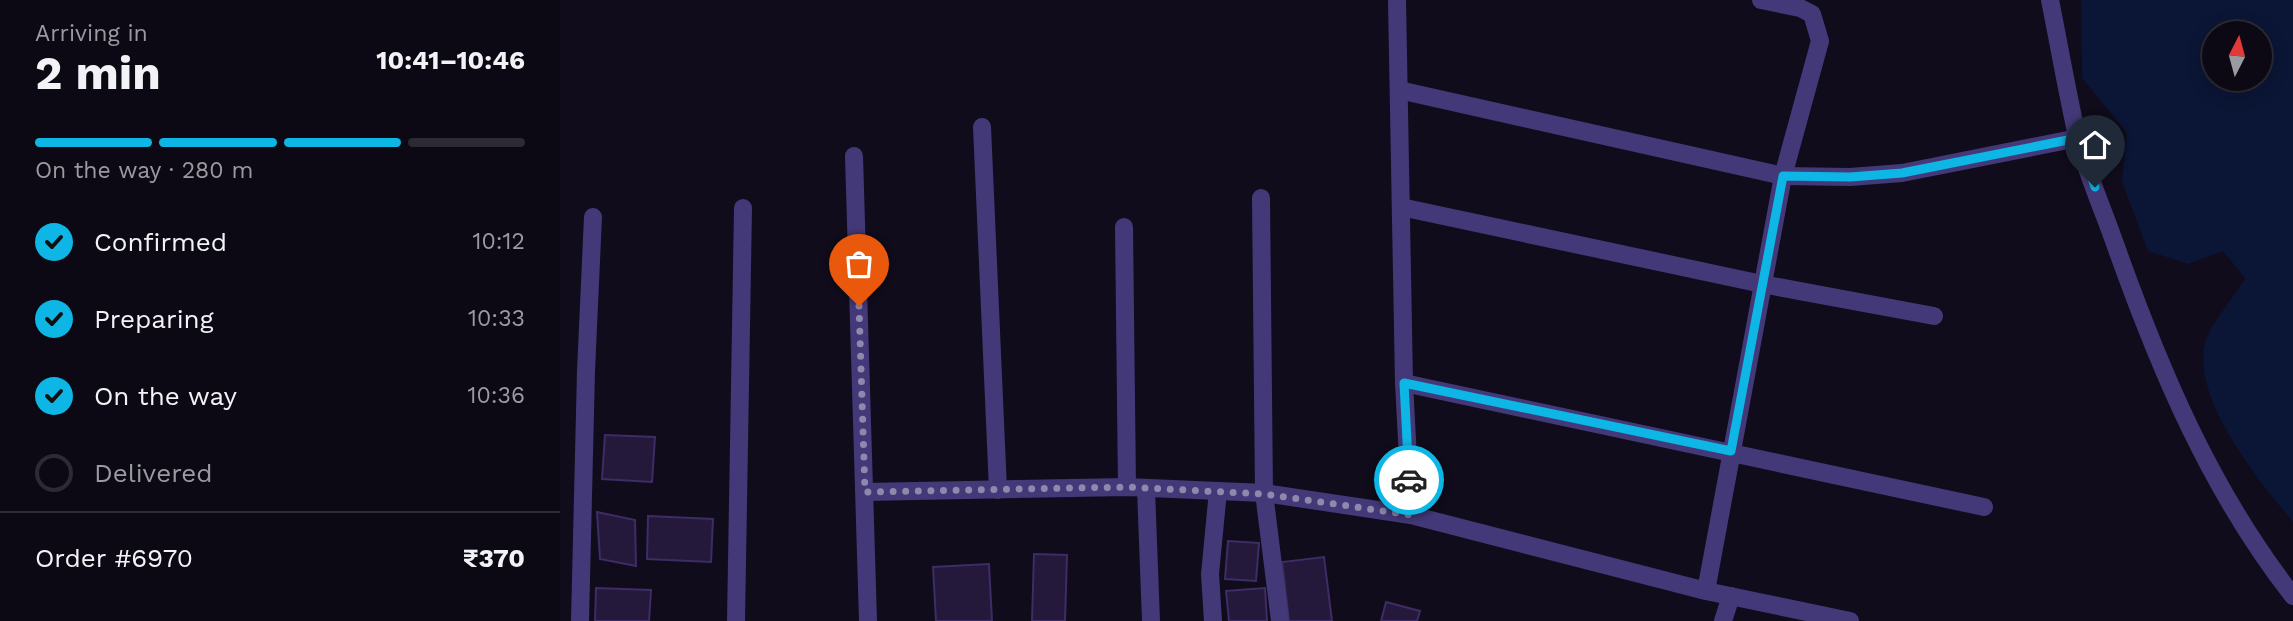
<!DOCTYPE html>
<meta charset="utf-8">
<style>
:root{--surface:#0c0914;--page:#15121d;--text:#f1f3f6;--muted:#9a9aa0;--line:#2c2a34;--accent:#0db6e4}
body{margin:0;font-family:"Work Sans",sans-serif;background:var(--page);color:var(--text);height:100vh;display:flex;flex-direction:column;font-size:26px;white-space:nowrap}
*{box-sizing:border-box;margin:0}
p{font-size:23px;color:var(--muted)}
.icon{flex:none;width:38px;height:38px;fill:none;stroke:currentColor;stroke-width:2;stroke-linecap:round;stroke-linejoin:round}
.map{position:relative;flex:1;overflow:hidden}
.panel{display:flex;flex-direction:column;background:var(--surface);width:560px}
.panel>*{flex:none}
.needle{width:46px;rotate:6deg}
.buttons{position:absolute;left:1642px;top:21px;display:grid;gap:14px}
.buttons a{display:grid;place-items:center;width:70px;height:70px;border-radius:50%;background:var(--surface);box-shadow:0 4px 18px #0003,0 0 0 2px var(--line);font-size:35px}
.pin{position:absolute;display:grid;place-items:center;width:60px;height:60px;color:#fff;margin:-72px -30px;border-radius:50% 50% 50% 0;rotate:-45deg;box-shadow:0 0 7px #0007}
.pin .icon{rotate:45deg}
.courier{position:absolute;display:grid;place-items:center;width:70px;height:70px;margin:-35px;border:5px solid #0db6e4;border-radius:50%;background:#fff;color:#222;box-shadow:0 2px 9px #0007}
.head em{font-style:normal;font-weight:700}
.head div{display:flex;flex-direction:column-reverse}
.head{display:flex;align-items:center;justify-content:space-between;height:119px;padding:0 35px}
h1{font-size:46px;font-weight:700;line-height:52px}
.bar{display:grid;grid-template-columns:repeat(4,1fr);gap:10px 7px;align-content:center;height:84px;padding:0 35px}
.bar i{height:9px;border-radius:5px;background:var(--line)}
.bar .active{background:var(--accent)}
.bar p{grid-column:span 4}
.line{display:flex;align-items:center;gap:18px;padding:0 35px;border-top:2px solid var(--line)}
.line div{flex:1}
ol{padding:0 35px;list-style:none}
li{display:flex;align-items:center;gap:21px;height:77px}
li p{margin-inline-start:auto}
li .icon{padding:7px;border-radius:50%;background:var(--accent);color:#111;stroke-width:4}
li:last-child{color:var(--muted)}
li i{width:38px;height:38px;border:4px solid var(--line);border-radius:50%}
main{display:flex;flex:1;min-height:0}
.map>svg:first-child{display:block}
</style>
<main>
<section class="panel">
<div class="head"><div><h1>2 min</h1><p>Arriving in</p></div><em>10:41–10:46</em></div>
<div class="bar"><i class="active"></i><i class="active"></i><i class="active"></i><i></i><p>On the way · 280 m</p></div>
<ol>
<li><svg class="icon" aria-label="check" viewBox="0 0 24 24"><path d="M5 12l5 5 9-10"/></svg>Confirmed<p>10:12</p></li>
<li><svg class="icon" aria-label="check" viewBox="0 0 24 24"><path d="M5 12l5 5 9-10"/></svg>Preparing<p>10:33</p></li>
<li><svg class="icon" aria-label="check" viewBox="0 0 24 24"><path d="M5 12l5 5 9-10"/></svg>On the way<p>10:36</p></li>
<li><i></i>Delivered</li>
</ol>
<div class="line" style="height:91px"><div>Order #6970</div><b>₹370</b></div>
</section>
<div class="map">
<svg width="1733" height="621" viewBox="0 0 1733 621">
<rect width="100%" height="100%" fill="#100c1b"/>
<path fill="#0b1535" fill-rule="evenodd" d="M1521,0H1733V522C1699,481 1631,398 1645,343C1650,324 1675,296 1685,278L1663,251L1628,264L1588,251L1562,182L1567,133L1522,78ZM1654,33H1699V79H1654Z"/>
<g fill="#24193b" stroke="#3e2c66" stroke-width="2">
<path d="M45,435L95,437L92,482L42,479Z"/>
<path d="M37,512L75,520L76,566L40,559Z"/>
<path d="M88,516L153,519L151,562L87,559Z"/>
<path d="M668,541L699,543L696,581L665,579Z"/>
<path d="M474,554L507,555L505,621H472Z"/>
<path d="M764,557L772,621H729L722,562Z"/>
<path d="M429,564L432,621H376L373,567Z"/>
<path d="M36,588L91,590L89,621H35Z"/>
<path d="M705,588L707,621H669L666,591Z"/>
<path d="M826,602L860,611L857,621H821Z"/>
</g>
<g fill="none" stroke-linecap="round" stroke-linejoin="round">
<g stroke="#433978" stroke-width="18">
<path d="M837,0L844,383L851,515"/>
<path d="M1490,0C1499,45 1507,91 1517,136C1526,171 1542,207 1554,241C1599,368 1650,490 1733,596"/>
<path d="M839,90L1223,176L1290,177L1342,173L1518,138"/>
<path d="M422,127L438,490"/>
<path d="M294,156L308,621"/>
<path d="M701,198L704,493L720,621"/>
<path d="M841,207L1202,284L1374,316"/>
<path d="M564,227L567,487"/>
<path d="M844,383L1424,507"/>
<path d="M586,489L591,621"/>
<path d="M305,492L567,487L704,493L851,515L1146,591L1290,621"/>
<path d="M1146,591L1223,176L1260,41L1252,14L1240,8L1201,0"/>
<path d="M20,621L26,371L33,217"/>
<path d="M176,621L183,208"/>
<path d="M653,621L650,574L658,491"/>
<path d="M1163,621L1171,596"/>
</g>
</g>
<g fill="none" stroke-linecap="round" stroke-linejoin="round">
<path stroke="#9087ad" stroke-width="7" stroke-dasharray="0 12.6" d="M299,306L305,492L567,487L704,494L852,515L849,480"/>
<path stroke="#0db6e4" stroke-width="9" d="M849,480L844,383L1171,451L1223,176L1290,177L1342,173L1518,138L1535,187"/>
</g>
</svg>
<div class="buttons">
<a><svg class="needle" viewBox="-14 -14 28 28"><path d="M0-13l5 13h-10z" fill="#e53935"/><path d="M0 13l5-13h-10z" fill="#9a9aa0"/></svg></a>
</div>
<div class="pin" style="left:299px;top:306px;background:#ea580c"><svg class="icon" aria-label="bag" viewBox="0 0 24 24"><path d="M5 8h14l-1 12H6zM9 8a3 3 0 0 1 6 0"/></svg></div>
<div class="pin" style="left:1535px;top:187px;background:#1f2937"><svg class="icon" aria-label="home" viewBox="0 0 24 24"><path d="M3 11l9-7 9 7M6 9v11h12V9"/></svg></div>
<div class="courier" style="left:849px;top:480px"><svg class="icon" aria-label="car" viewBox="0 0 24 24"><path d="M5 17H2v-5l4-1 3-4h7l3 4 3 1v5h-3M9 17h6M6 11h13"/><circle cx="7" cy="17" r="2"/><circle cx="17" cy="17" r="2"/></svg></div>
</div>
</main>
